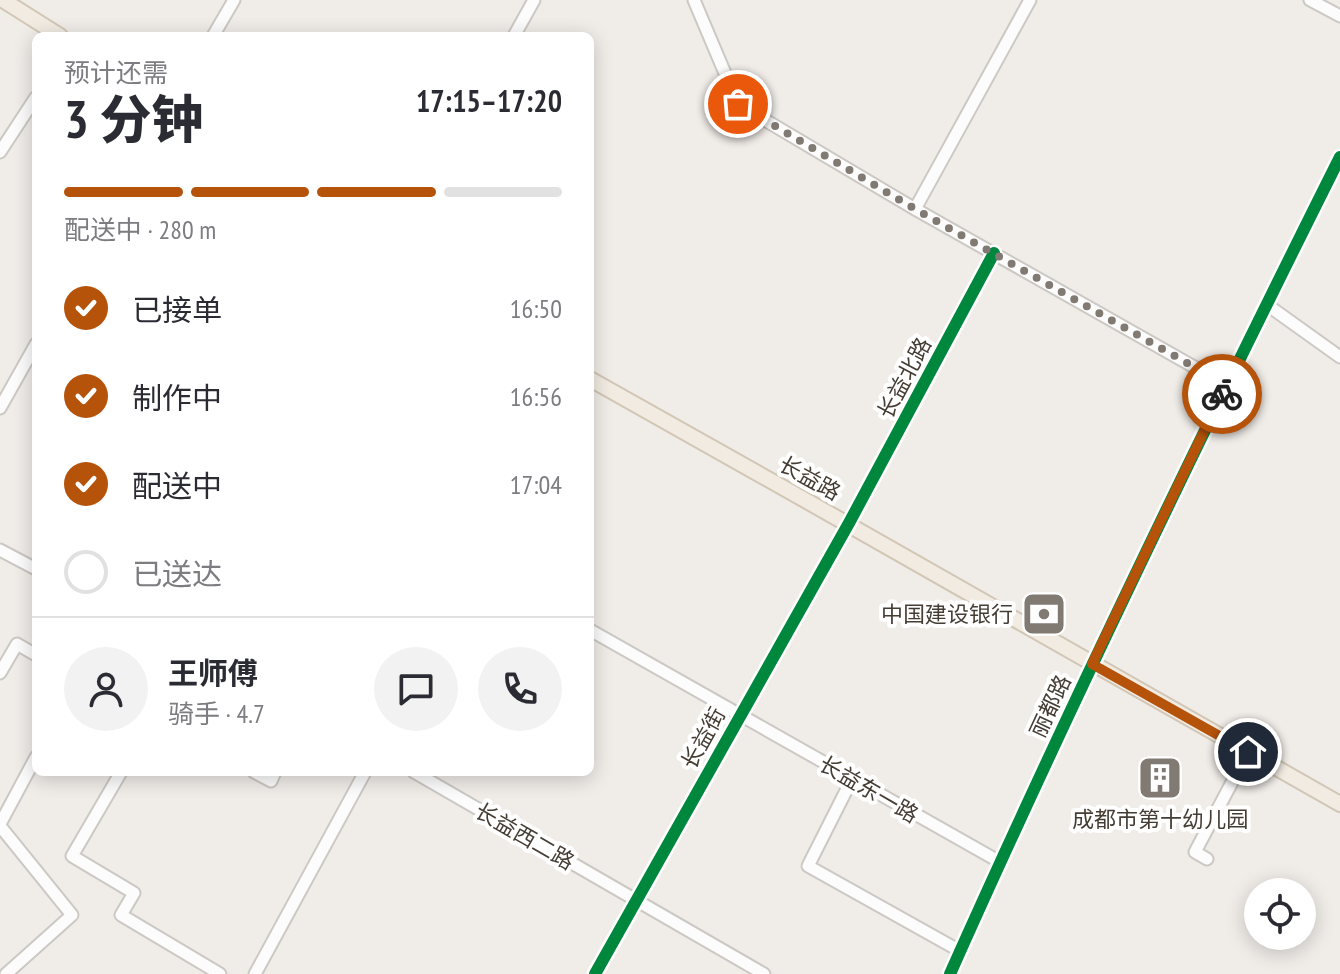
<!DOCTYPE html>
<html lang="zh">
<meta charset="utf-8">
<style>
:root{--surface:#fff;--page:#f2f2f3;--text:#2b2b33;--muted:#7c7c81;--line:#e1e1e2;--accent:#b45309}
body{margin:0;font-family:"PT Sans Narrow","Noto Sans SC",sans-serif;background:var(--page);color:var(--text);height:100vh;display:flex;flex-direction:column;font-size:30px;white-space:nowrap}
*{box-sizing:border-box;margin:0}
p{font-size:26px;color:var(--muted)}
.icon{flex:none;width:44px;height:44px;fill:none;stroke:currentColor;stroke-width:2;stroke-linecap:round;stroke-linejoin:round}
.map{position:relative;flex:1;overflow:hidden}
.drawer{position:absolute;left:32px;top:32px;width:562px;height:744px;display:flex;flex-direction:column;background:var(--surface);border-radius:12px;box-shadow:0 4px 20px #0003}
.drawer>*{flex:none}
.fabs{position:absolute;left:1244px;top:878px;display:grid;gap:16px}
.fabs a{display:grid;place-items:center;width:72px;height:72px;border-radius:50%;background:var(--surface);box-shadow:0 4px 20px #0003;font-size:40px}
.pin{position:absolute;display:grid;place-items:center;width:68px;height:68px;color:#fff;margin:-34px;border:4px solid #fff;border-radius:50%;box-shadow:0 2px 8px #0007}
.courier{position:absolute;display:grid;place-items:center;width:80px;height:80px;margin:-40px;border:6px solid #b45309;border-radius:50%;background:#fff;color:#222;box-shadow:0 2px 10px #0007}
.overview em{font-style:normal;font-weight:800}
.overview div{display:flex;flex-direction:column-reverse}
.overview{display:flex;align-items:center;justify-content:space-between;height:136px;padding:0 32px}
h1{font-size:52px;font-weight:800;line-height:60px}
.bar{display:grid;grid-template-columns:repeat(4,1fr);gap:12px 8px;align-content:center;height:96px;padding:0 32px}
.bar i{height:10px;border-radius:6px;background:var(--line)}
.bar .current{background:var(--accent)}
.bar p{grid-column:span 4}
.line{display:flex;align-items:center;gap:20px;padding:0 32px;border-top:2px solid var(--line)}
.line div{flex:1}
.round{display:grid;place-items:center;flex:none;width:84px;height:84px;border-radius:42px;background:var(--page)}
ol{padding:0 32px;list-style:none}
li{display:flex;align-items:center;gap:24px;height:88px}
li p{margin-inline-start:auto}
li .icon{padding:8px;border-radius:50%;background:var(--accent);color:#fff;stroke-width:4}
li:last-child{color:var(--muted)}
li i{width:44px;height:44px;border:4px solid var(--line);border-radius:50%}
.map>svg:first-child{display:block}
</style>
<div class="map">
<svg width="1340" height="974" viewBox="0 0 1340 974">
<rect width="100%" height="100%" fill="#f0ece8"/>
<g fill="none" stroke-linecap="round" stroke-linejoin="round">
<g stroke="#ccc8c4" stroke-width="15">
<g id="minor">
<path d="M694,0L738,104L915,209L1226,385"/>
<path d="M1310,0L1340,16"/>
<path d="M213,36L234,0"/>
<path d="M514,36L534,0"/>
<path d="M0,152L36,97"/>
<path d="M915,209L1030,0"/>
<path d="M1266,304L1340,357"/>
<path d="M0,408L36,344"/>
<path d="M0,550L36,569"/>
<path d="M590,630L1000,862"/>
<path d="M0,673L17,644L36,655"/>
<path d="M121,772L72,856L134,893L121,915L220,974"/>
<path d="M254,772L271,781L275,772"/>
<path d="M414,772L764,974"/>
<path d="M852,779L808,866L960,951"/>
<path d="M1214,816L1226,822"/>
<path d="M0,824L36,757"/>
<path d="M0,826L72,915L6,974"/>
<path d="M1207,859L1195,852L1248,752"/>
<path d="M255,974L365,772"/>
<path d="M595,974L849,523L994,253"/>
<path d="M950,974C1073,698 1205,427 1340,157"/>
</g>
</g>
<g stroke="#d2c6b5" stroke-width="18">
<g id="major">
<path d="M3,0L60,36"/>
<path d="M590,379C841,519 1090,663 1340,804"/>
</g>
</g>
<use href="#minor" stroke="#fdfcfc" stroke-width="11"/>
<use href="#major" stroke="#f1ebe2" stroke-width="14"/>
<g stroke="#fff" stroke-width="17">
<g id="cycleway">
<path d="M595,974L849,523L994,253"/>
<path d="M950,974C1073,698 1205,427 1340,157"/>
</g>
</g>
<use href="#cycleway" stroke="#00873e" stroke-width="12"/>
</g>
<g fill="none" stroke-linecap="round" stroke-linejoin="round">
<path stroke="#817a73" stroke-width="8" stroke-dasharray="0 14.4" d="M738,104L915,209L1226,385L1222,394"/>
<path stroke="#b45309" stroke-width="10" d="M1222,394L1092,664L1248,752"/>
</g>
<defs>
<g id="bank-square" transform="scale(2.3)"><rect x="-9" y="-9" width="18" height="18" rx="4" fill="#817a73" stroke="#fff"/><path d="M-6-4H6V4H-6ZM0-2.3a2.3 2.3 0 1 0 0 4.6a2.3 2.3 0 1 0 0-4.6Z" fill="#fff"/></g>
<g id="building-square" transform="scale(2.3)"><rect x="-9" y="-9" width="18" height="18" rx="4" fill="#817a73" stroke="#fff"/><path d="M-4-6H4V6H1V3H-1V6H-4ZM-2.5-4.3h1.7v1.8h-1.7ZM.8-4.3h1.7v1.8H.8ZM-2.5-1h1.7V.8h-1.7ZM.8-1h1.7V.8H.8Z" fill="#fff"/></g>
</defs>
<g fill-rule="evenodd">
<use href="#bank-square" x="1044" y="614"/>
<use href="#building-square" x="1160" y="778"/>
</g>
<g text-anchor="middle" stroke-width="8" stroke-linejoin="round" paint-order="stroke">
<g font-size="22" fill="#453d34" stroke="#fff">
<text transform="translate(904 378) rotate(-62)" y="8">长益北路</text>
<text transform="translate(810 478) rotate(29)" y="8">长益路</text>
<text transform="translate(1050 706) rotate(-65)" y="8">丽都路</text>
<text transform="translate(703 738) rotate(-61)" y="8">长益街</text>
<text transform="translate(869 789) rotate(30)" y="8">长益东一路</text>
<text transform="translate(525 836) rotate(30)" y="8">长益西二路</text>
</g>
<g font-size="22" fill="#453d34" stroke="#fff" text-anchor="end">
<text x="1013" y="622">中国建设银行</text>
<text x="1160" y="827" text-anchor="middle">成都市第十幼儿园</text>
</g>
</g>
</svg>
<div class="fabs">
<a><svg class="icon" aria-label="locate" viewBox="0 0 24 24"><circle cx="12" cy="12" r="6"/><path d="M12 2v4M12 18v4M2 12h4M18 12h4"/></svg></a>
</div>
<div class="pin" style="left:738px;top:104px;background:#ea580c"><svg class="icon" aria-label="bag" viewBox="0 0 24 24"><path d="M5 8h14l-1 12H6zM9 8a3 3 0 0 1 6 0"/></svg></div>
<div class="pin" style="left:1248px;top:752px;background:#1f2937"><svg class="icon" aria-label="home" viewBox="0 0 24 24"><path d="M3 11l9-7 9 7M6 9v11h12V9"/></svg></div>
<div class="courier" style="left:1222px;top:394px"><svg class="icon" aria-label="bike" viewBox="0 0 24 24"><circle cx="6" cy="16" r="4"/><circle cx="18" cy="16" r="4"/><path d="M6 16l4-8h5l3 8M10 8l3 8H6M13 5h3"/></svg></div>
<section class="drawer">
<div class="overview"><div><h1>3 分钟</h1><p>预计还需</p></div><em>17:15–17:20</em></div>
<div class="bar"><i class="current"></i><i class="current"></i><i class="current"></i><i></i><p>配送中 · 280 m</p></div>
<ol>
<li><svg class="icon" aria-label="check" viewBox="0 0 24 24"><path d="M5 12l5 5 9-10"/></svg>已接单<p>16:50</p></li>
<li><svg class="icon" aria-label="check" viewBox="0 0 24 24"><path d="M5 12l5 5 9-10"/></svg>制作中<p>16:56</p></li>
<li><svg class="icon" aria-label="check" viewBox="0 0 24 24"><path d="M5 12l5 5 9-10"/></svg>配送中<p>17:04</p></li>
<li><i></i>已送达</li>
</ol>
<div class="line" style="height:144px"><a class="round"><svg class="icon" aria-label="person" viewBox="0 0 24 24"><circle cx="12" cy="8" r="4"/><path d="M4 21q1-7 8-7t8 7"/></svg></a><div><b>王师傅</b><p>骑手 · 4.7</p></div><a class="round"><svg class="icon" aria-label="chat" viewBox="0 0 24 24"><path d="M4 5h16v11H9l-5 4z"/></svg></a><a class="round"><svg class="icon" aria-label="phone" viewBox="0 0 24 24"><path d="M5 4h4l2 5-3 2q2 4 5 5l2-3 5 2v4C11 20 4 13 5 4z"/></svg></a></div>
</section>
</div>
